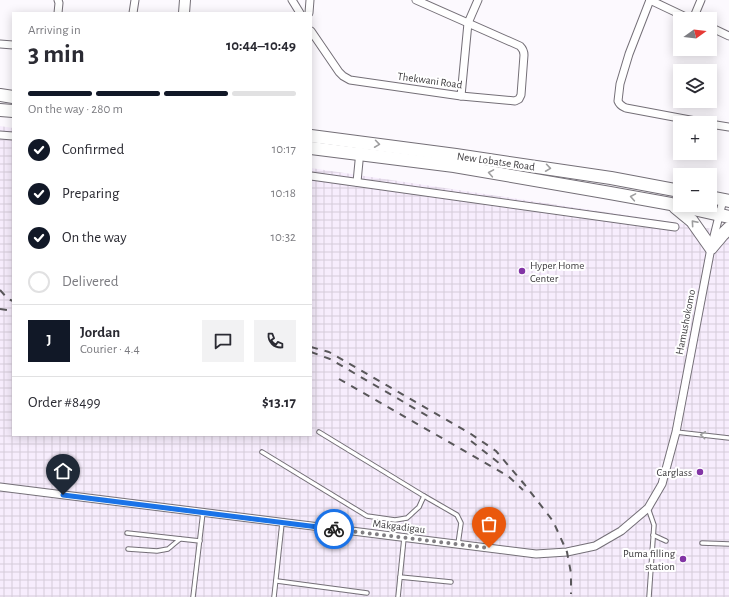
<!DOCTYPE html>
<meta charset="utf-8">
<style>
:root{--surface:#fff;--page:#f2f2f3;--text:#2b2b33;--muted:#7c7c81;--line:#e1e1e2;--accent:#111827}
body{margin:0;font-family:"Alegreya Sans",sans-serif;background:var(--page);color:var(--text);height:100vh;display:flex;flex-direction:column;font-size:15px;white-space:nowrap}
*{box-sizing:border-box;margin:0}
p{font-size:13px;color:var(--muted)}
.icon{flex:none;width:22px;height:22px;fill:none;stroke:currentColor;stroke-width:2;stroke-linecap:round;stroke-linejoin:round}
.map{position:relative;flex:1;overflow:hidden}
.sheet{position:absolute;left:12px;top:12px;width:300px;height:424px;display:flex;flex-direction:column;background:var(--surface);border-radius:0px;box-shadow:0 2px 10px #0003}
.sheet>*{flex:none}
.needle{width:26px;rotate:75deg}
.fabs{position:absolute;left:673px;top:12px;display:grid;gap:8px}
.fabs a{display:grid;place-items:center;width:44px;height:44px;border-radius:0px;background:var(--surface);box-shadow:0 2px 10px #0003;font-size:20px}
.pin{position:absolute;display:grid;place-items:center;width:34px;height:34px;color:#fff;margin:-41px -17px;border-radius:50% 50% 50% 0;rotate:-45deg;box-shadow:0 0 4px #0007}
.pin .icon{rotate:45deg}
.courier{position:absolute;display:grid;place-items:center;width:40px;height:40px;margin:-20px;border:3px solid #1a73e8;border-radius:50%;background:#fff;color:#222;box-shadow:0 1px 5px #0007}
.headline em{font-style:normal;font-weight:600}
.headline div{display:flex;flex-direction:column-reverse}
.headline{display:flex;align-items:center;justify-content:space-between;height:68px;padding:0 16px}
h1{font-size:26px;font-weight:600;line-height:30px}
.bar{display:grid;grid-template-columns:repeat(4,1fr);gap:6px 4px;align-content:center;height:48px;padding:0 16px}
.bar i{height:5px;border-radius:3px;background:var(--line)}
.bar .active{background:var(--accent)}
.bar p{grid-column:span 4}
.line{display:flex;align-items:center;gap:10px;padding:0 16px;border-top:1px solid var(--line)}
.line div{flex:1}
.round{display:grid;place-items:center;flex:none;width:42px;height:42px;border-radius:0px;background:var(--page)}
ol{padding:0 16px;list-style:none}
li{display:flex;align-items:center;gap:12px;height:44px}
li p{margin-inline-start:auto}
li .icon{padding:4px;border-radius:50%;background:var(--accent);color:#fff;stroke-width:4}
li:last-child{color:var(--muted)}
li i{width:22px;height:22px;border:2px solid var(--line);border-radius:50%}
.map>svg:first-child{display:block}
</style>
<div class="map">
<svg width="729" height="597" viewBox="0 0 729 597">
<defs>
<pattern id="industrial-grid" width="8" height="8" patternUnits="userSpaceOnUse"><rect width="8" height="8" fill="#f7edfd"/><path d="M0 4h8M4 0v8" fill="none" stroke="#d5ccda"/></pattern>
</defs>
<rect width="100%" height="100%" fill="#fcf9fe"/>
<path fill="url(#industrial-grid)" d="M0,126L13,128V435H311V168L678,223L729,232V597H0Z"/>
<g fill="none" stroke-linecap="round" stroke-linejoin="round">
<g stroke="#746f77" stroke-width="5.5">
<g id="lane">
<path d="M319,432L424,496L457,515L461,523L458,544"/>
<path d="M676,432L729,438"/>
<path d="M262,452L367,516L395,520L407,518L419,507L424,496"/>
<path d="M648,508L654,525L649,597"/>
<path d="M127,533L200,541"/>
<path d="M653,535L666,541"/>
<path d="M702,543L729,544"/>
<path d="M128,549L157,551L168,549L180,539"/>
<path d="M400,577L451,582"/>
<path d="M277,581L367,593"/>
<path d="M193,597L203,512"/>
<path d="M274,597L282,523"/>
<path d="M398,597L404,538"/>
</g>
</g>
<g stroke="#746f77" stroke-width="9">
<g id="street">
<path d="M58,0L59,3L58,13"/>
<path d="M292,0L300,13"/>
<path d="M650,0L629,54L620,84L618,101C620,106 622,106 626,108L706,123"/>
<path d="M650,0L690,19"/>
<path d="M133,13L135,0"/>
<path d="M309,13L310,0"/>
<path d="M693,19L701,0"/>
<path d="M710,27L729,36"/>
<path d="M311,31L339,72L343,76L350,80L461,96L515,101L519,99L521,95L524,55C524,51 523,49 520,46L416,0"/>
<path d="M0,44L13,45"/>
<path d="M461,96L468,23L478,0"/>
<path d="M710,124L729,127"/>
<path d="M0,135L13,136"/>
<path d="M311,176L675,227"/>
<path d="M357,182L360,151"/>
<path d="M0,487L536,554L567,552L595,546L621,531L648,508L662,484L676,432L711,248L723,200"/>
</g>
</g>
<g stroke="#746f77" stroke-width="12">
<path id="secondary" d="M184,13L185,0"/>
</g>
<g stroke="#746f77" stroke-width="14">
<g id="primary">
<path d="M0,95L13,97"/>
<path d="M0,110L13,111"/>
<path d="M311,136L456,155L611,178L680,191"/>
<path d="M311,148L454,166L610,193L671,204L729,217"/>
<path d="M710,197L729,201"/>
<path d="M675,207L692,221L711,248L722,235L729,228"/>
</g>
</g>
<use href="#lane" stroke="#fff" stroke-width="3.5"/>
<use href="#street" stroke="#fff" stroke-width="7"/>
<use href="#secondary" stroke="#fff" stroke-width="10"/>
<use href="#primary" stroke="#fff" stroke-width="12"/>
<g stroke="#59575a" stroke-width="2" stroke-dasharray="7 7" stroke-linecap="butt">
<path d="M0,290L8,299L13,301"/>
<path d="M0,309L13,311"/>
<path d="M311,347L329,352L471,434L496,451L525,485L553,521L567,552L571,573V594"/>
<path d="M311,352L330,359L431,418"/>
<path d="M339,379L508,476L523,490"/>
<path d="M471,441L504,467"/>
</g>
</g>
<defs><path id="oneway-chevron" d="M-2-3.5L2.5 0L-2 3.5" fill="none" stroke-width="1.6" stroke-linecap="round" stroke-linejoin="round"/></defs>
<g stroke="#9e9e9f">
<use href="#oneway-chevron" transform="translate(377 144) rotate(8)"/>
<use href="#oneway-chevron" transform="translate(548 168) rotate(8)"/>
<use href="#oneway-chevron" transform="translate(491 173) rotate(-170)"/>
<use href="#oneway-chevron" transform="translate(633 197) rotate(-170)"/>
<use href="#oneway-chevron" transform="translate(694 223) rotate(-131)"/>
<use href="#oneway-chevron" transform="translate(703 435) rotate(-174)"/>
</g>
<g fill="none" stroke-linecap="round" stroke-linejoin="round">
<path stroke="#807e82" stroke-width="4" stroke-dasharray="0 7.2" d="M334,529L489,548"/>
<path stroke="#1a73e8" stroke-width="5" d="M63,495L334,529"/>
</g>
<g fill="#8234a5" stroke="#fff" stroke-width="1.5">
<circle cx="522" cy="271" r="4"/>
<circle cx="700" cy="472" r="4"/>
<circle cx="683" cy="559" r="4"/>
</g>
<g text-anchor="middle" stroke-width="4" stroke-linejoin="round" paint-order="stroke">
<g font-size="11" fill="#3e3c3f" stroke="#fff">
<text transform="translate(430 80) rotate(8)" y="4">Thekwani Road</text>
<text transform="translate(496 161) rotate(8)" y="4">New Lobatse Road</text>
<text transform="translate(685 322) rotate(-79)" y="4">Hamushokomo</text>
<text transform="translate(399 526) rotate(7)" y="4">Makgadigau</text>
</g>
<g font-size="11" fill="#3e3c3f" stroke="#fff" text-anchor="end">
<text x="530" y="269" text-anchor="start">Hyper Home<tspan x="530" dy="13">Center</tspan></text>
<text x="692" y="476">Carglass</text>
<text x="675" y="557">Puma filling<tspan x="675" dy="13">station</tspan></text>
</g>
</g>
</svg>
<div class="fabs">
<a><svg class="needle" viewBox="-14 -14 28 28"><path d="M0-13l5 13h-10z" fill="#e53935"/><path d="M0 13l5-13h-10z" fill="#7c7c81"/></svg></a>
<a><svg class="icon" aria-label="layers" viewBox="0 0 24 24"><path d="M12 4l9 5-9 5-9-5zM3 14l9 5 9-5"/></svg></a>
<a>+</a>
<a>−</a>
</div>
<div class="pin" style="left:489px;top:548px;background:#ea580c"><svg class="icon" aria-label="bag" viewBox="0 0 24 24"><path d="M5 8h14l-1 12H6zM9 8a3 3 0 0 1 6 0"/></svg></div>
<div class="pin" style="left:63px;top:495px;background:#1f2937"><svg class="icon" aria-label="home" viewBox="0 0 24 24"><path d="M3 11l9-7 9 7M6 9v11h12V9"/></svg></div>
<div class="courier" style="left:334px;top:529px"><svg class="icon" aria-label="bike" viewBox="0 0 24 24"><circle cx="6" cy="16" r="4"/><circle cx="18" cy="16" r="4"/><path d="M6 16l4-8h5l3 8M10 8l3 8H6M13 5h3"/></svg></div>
<section class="sheet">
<div class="headline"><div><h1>3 min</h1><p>Arriving in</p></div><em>10:44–10:49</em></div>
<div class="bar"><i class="active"></i><i class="active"></i><i class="active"></i><i></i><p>On the way · 280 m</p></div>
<ol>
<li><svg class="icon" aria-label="check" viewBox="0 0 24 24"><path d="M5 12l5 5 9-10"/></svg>Confirmed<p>10:17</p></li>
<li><svg class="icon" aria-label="check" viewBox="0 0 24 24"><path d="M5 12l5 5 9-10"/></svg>Preparing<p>10:18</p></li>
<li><svg class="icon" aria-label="check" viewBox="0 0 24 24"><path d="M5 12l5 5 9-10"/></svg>On the way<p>10:32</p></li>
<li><i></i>Delivered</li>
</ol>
<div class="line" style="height:72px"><b class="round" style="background:var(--accent);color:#fff">J</b><div><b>Jordan</b><p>Courier · 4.4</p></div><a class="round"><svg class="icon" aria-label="chat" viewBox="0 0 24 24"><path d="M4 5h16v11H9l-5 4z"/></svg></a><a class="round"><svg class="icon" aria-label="phone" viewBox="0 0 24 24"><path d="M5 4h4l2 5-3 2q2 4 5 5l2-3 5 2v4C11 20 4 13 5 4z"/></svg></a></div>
<div class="line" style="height:52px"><div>Order #8499</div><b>$13.17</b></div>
</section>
</div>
